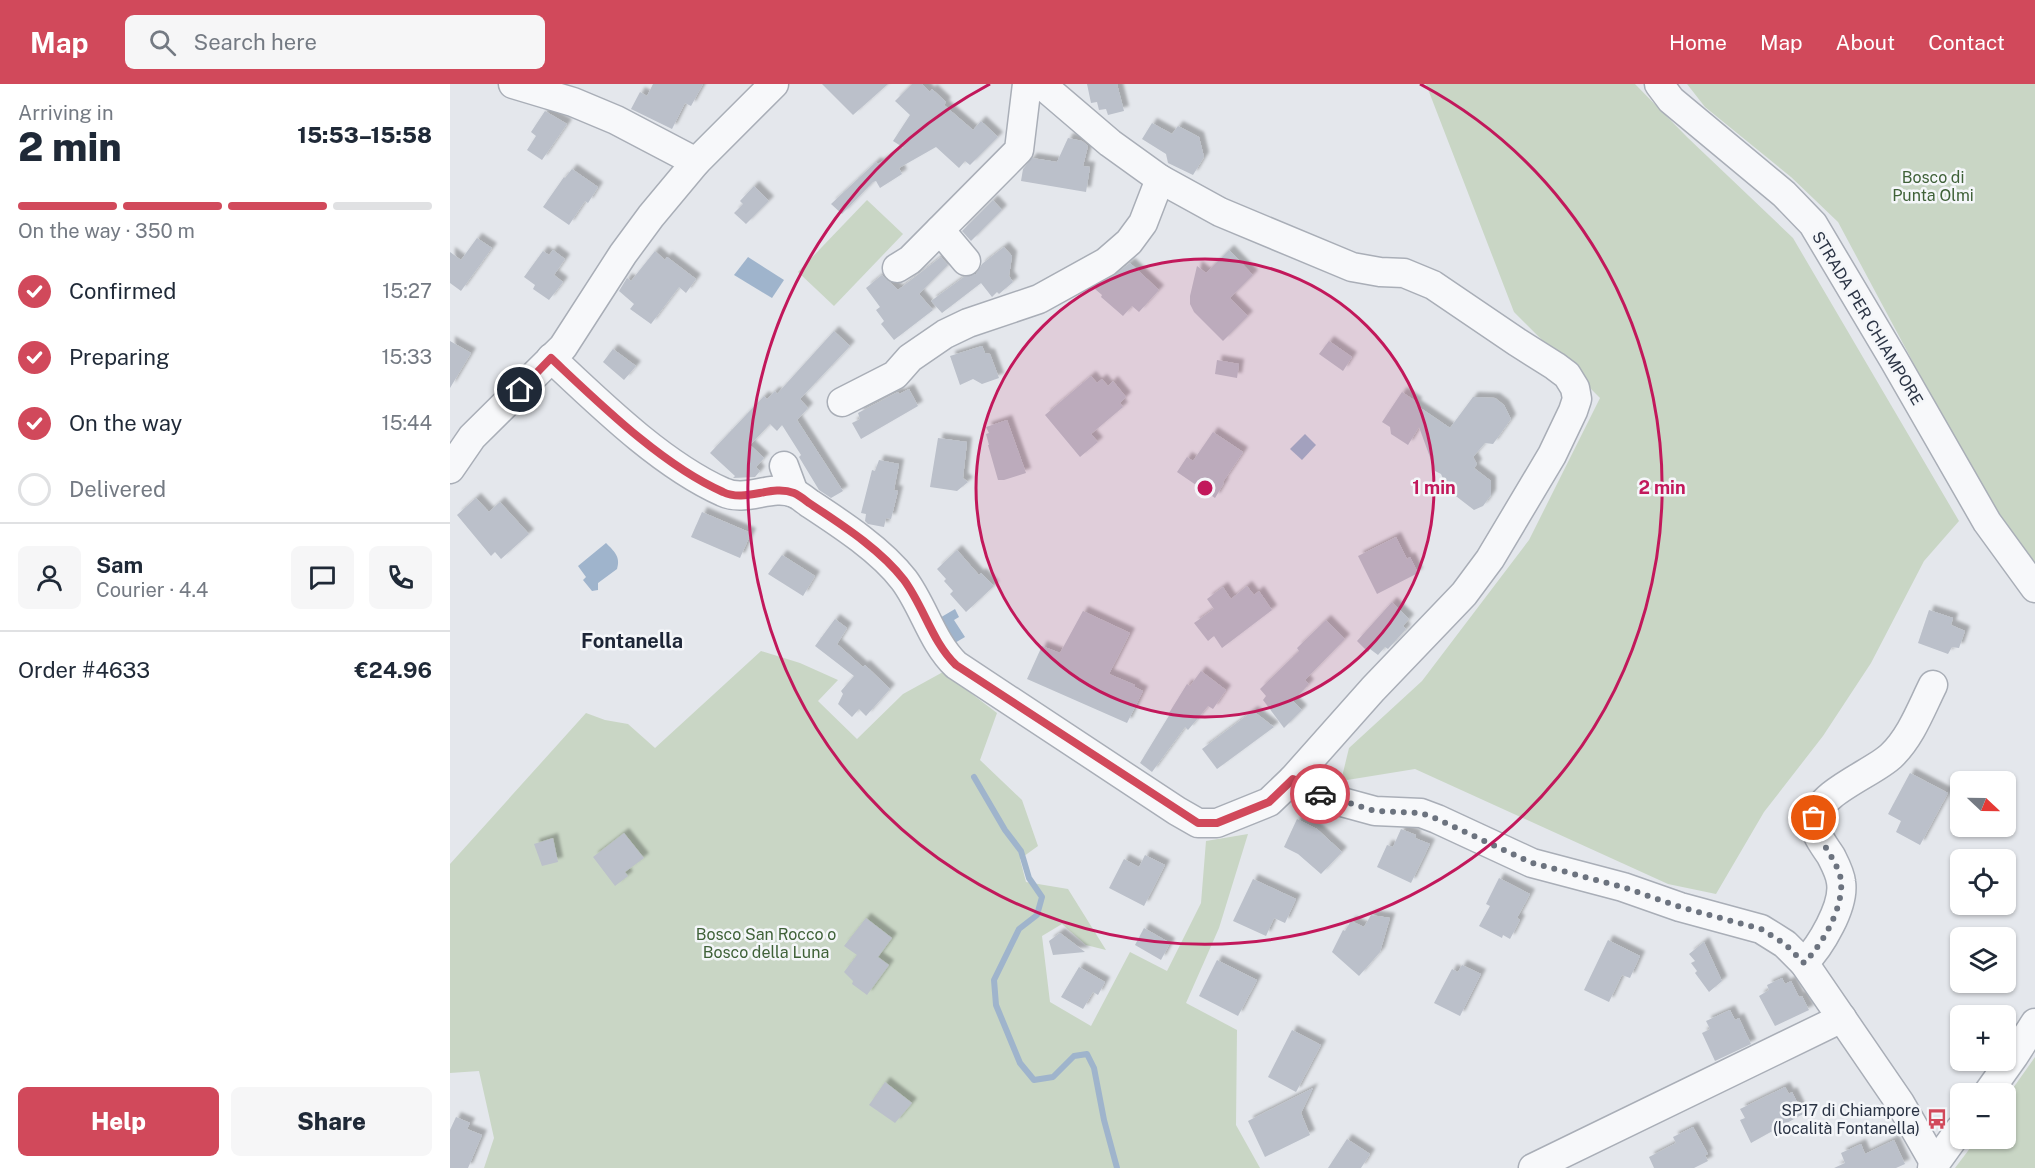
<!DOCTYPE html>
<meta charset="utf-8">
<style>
:root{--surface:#fff;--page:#f6f6f7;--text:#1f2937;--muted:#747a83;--line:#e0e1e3;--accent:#d1495b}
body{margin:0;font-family:"Public Sans",sans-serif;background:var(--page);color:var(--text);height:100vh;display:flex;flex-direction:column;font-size:22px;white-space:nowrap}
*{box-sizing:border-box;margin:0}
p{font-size:20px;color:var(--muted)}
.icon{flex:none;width:33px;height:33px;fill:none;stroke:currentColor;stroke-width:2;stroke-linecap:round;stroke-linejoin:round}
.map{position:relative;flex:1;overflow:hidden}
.details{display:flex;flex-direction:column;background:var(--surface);width:450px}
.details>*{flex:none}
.needle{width:39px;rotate:112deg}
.tools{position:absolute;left:1500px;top:687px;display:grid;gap:12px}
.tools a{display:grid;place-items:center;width:66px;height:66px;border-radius:9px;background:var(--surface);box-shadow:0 2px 4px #0004;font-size:30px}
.pin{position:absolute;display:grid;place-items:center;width:51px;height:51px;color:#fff;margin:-26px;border:3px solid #fff;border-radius:50%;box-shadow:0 2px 6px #0007}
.courier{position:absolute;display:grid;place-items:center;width:60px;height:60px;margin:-30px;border:4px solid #d1495b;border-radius:50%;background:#fff;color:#222;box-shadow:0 2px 8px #0007}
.summary em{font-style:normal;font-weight:800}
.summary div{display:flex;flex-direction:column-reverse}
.summary{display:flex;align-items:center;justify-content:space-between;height:102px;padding:0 18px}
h1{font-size:39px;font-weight:800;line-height:45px}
.bar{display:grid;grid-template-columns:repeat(4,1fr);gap:9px 6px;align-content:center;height:72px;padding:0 18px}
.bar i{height:8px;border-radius:4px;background:var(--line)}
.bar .current{background:var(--accent)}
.bar p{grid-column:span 4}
.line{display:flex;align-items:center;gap:15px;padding:0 18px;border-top:2px solid var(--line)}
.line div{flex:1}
.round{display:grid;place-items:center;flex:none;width:63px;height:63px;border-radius:9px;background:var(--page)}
ol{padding:0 18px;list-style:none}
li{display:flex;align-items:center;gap:18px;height:66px}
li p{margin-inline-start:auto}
li .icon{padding:6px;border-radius:50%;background:var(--accent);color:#fff;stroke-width:4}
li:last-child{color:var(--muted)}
li i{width:33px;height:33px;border:3px solid var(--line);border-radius:50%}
.action{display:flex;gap:12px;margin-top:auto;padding:12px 18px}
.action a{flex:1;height:69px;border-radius:9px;background:var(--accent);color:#fff;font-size:24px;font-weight:800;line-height:69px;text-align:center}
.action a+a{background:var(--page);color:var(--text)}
header{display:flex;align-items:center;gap:36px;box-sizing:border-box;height:84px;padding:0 30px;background:var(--accent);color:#fff}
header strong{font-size:28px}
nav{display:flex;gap:33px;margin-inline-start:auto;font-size:21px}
.search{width:420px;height:54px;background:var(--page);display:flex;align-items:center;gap:15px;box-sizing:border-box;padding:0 21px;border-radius:9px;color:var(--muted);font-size:22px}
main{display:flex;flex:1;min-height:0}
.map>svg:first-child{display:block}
</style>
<header>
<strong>Map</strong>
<div class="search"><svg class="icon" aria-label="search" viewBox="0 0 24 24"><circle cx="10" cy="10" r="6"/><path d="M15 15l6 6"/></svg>Search here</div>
<nav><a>Home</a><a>Map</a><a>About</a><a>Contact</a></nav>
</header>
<main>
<section class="details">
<div class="summary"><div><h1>2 min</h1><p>Arriving in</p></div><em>15:53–15:58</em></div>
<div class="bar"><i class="current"></i><i class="current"></i><i class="current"></i><i></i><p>On the way · 350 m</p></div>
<ol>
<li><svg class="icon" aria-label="check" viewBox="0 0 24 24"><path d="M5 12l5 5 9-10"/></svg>Confirmed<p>15:27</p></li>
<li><svg class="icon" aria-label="check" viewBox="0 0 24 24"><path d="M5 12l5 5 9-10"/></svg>Preparing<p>15:33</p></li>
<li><svg class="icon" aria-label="check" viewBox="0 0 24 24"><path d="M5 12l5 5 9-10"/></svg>On the way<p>15:44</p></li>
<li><i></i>Delivered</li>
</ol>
<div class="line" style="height:108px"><a class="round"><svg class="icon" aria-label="person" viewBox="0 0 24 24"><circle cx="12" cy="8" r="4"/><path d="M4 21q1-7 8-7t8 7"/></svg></a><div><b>Sam</b><p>Courier · 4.4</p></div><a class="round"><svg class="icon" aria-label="chat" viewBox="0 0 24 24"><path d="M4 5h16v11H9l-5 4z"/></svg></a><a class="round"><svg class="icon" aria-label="phone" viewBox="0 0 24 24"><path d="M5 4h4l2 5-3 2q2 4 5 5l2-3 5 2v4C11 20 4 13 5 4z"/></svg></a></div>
<div class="line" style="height:78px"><div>Order #4633</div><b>€24.96</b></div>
<div class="action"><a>Help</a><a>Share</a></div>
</section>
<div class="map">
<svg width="1585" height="1084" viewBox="0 0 1585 1084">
<defs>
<filter id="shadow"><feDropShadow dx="5" dy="-5" stdDeviation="1.5" flood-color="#0004"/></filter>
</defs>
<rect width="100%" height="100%" fill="#e4e7ec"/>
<g fill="#c9d6c5">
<path d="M976,0H1185L1237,53L1343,154L1509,437L1474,477L1421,579L1373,652L1314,728L1266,810L1218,800L965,685L891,697L899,664L972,597L1079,456L1150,314L1064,228Z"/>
<path d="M1237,0H1585V481L1533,409L1388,138L1341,93L1255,23Z"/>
<path d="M417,116L453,150L384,222L348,188Z"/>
<path d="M311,567L350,579L388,596L368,617L407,655L453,610L493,588L547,629L530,676L572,716L588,762L570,775L576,798L618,805L656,866L636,861L612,840L592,852L600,918L641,942L680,868L717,887L751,819L756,757L798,750L769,844L736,919L787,946L786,1041L810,1084H34L44,1054L29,987L0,989V780L136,629L155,636L178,640L205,664Z"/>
<path d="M1585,973V1084H1505L1527,1055L1556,1054V1014Z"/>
</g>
<g fill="#9fb4cc">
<path d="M298,173L334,196L322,214L284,191Z"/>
<path d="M855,350L866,361L852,376L840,365Z"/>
<path d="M156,459C164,467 171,473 167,485L148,499V506L142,507L133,496L136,493L128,482Z"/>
<path d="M505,525L509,533L504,536L515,553L503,560L488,535Z"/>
</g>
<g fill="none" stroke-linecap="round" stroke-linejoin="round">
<path stroke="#9fb4cc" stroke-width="6" d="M524,693L555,746L571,767L579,794L592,813L587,831L569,845L544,896L546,921L570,979L584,996L603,993L624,972L637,970L644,984L654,1036L667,1084"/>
</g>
<g fill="#bbc0ca" filter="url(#shadow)">
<path d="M203,0H253L241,22L235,19L222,45L181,25L190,8L197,12Z"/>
<path d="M372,0H438L403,31Z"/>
<path d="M462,0H472L480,8L482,5L496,18L494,21L523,46L531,37L548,53L520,81L515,77L509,84L486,63L449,84L452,90L430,104L426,97L423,98L392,130L381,120L426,78L428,80L454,64L443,57L460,31L445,17Z"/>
<path d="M637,0H667L674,27L658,31L656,25L649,26L647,18L641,19Z"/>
<path d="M95,27L117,40L92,76L77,66L86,52L81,48Z"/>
<path d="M702,39L722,50L728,42L749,53L754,73L743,91L718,79L716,70L692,55Z"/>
<path d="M618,54L632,57L638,62L633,82L640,83L636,108L571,97L573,85L582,74L607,78Z"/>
<path d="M122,85L148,103L138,119L135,117L119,141L93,123L114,93L115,94Z"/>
<path d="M304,102L319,117L296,140L284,129L293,120L290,117Z"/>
<path d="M543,116L552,126L521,157L512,147Z"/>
<path d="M27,154L42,164L11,207L0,199V168L11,176Z"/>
<path d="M554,163L562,172L559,192L563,198L549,210L547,208L542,213L531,199L492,229L481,217L514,193L526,190L532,180Z"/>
<path d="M103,166L115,175L104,191L113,198L99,216L83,205L85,201L74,193L93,167L99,171Z"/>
<path d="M779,166L803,191L780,214L798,232L773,257L744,228L740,220V212L747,182L756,189Z"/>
<path d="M205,167L215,176L217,173L246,195L236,209L229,203L201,240L180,225L184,220L169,207L177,194L181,197Z"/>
<path d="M491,173L498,181L469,210L483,226L444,256L431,240L434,237L426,226L430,223L416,204L432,191L448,206Z"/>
<path d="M680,179L709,206L689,228L682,222L673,232L651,213L652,211L645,205Z"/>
<path d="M384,247L400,262L350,315L358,324L347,336L393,407L381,414L369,406L349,373L351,371L332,341L327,347L320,340L300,361L314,374L306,383L310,387L305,393L283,394L285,392L260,369L314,312L317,315L325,307L327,310Z"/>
<path d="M0,257L21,269L0,304Z"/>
<path d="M879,257L902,273L893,287L869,270Z"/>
<path d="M532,262L535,269L540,270L549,294L532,300L523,295L510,301L500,272Z"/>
<path d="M163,265L186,282L174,296L153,278Z"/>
<path d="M767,276L789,280L787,294L765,290Z"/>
<path d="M641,292L647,299L652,295L658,302L663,297L676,313L670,319L673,323L641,350L648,358L630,373L595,331Z"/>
<path d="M459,305L468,322L411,355L402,339L410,335L408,329L448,308L449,310Z"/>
<path d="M952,308L967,318L966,321L1000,344L1023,313L1045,314L1054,321L1061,335L1043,360L1035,359L1023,373L1027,380L1024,384L1041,397V411L1033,422L1024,426L998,406L991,390L985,387L969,343L958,361L941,350L940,343L932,338Z"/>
<path d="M557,336L576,389L554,396H548L538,361H539L536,350L539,349L536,343Z"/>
<path d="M763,348L793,368L773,398L774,399L765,414L727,388L737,373L743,377Z"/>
<path d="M488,354L517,358L513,394L518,398L507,407L480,403Z"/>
<path d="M429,376L449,380L444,406L448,407L441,435L436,434L434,443L418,440L415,437L416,430L411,429L422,386L425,387Z"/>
<path d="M26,414L39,428L50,418L79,450L51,475L45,468L41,472L7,431Z"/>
<path d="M252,428L301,449L290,474L241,453Z"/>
<path d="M946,453L957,475L960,473L968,489L927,510L908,472Z"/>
<path d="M507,466L529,491L531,489L544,502L516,528L500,510L503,507L494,497L496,495L487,485Z"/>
<path d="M332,471L365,492L353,512L318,490Z"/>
<path d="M797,502L804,511L809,507L822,526L772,564L764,552L758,557L744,539L764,525L757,515L773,503L781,515Z"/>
<path d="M942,518L959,535L953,542L956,545L938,565L935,563L928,571L920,565L918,568L907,557Z"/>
<path d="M1479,526L1503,534L1501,541L1515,547L1509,564L1502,563L1498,570L1468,559Z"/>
<path d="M633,527L680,549L659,590L685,601V603L693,607L677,639L577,595L592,562L610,569Z"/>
<path d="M385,535L397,544L387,560L413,583L415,581L440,605L416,632L409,625L402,633L388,620L393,610L391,607L404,592L365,562Z"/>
<path d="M876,536L895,555L855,596L859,600L843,617L852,626L834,644L813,616L816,612L810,605L849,567L847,564Z"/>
<path d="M751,587L776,606L763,625L758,622L738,646L735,643L702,688L690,679L720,630L719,629L737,600L740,602Z"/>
<path d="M803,627L824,643L767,685L752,665Z"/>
<path d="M1460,689L1498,709L1470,761L1446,748L1451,737L1438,730Z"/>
<path d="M847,735L867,745L892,768L871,790L848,770L834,763Z"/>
<path d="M951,745L966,751L965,754L980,760L961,799L927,783L937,761L943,763Z"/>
<path d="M174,749L194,774L175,788L178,792L165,802L143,773Z"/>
<path d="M103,754L108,778L92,782L84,760Z"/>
<path d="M695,771L715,781L694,822L659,804L674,775L689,783Z"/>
<path d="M1049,794L1080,810L1067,834L1070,836L1060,855L1053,851L1052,854L1029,842L1040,822L1036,820Z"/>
<path d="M803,795L846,815L835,839L824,834L816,852L783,837Z"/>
<path d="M921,831L940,834L930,868L909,892L882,868L893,846L895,847L901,837L914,843Z"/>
<path d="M416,834L442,854L428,873L439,881L417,911L402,900L403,897L394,888L407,871L394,862Z"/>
<path d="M694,844L720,859L711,876L685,861Z"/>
<path d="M610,849L635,868L603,871L599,857Z"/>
<path d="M1158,856L1190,872L1180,894L1172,891L1159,918L1134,906Z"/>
<path d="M1254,858L1272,897L1259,908L1245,889L1247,887L1241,879L1245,877L1239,870Z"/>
<path d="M767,876L807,896L788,932L749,912Z"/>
<path d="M1012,881L1031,890L1010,932L984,919L1002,885L1008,888Z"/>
<path d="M629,883L655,898L648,911L643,908L633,925L611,913Z"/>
<path d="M1332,894L1335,900L1341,897L1349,913L1352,912L1359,926L1325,942L1309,912L1319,906L1317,901Z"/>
<path d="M1280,926L1285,936L1289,934L1301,960L1265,977L1252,949L1260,945L1256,937Z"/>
<path d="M842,946L871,961L846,1008L818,993Z"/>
<path d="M435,998L462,1019L445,1039L419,1021Z"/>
<path d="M1335,1003L1339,1010L1342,1008L1353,1030L1301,1059L1290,1036L1295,1034L1290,1025Z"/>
<path d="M863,1004L851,1029L860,1051L815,1073L798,1037Z"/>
<path d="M6,1033L20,1039L17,1045L32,1051L18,1084H0V1046Z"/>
<path d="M1243,1043L1258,1070L1255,1071L1258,1077L1244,1084H1204L1199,1073L1226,1059L1223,1053Z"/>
<path d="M897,1055L920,1070L911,1084H878Z"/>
<path d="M1444,1056L1455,1080L1446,1084H1384L1395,1079L1391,1069L1411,1060L1415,1070Z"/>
</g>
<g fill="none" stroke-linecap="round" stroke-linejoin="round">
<g stroke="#a9aeb7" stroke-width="31">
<g id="minor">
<path d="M63,0L123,18L166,36L246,78"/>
<path d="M591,0L660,59L710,95L770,128L902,183L930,188L954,189L983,201L1067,258L1105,282L1117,291L1125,304L1127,315L1123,327L1102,371L1040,475L1014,510L923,605L843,695"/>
<path d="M1209,0L1221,16L1334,110L1363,140L1444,276L1537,438L1585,504"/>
<path d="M490,146L516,177"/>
<path d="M447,184L460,176L569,66L577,0"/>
<path d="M101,274C150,320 212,381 273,408C296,419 321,400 344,409C349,411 355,416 359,419C391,440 431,466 454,496C474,523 482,558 506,581L727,727L748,739H767L819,718L843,695L872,711L892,718L925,727L971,729L987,735L1082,779L1173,803L1230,823L1311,845L1335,860L1354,879L1450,1019L1485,1080"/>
<path d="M392,318L445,291L460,274L495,250L518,239L589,215L656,178L679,158L693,139L710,95"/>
<path d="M334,382L344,409"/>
<path d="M0,385L22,353L113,263L173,170L201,132L246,78L324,0"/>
<path d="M1354,879C1370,863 1395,822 1391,798C1390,789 1385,780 1381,772C1374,761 1363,749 1365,735C1368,709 1423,689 1441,672C1461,653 1471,625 1483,601"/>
<path d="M1537,1010L1564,972L1585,939"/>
<path d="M1083,1084L1392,934"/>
<path d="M1482,1084L1510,1045"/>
</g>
</g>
<use href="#minor" stroke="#f7f8fa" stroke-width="28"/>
</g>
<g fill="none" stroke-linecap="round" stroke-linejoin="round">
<path stroke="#6c737f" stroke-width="6" stroke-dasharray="0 10.8" d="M870,710L925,727L971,729L987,735L1082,779L1173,803L1230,823L1311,845L1335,860L1354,879C1373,860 1399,816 1389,788C1381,768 1368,757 1364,734"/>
<path stroke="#d1495b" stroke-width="8" d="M70,306L101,274C150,320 212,381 273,408C296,419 321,400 344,409C349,411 355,416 359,419C392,441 430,465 454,496C474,523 482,558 506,581L748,739H767L819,718L843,695L870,710"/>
</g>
<circle cx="755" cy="404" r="229" fill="#c2185b" fill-opacity=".12"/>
<g fill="none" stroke="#c2185b" stroke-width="3">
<circle cx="755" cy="404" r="229"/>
<path d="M970 0A457 457 0 1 1 540 0"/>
</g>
<defs>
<g id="bus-bare" transform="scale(1.62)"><path d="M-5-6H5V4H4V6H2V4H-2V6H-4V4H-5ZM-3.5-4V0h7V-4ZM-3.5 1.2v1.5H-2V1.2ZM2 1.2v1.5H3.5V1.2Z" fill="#d1495b" stroke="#f4f6f9" stroke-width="2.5" paint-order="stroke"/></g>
</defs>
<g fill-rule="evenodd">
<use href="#bus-bare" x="1487" y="1035"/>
</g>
<g text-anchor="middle" stroke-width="5" stroke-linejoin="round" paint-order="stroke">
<g font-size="16" fill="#3f6138" stroke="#f4f6f9">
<text x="1483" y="99">Bosco di<tspan x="1483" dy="18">Punta Olmi</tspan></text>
<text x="316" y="856">Bosco San Rocco o<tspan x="316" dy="18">Bosco della Luna</tspan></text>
</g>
<g font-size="16" fill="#2b3445" stroke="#f4f6f9">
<text transform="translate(1418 234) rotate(59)" y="6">STRADA PER CHIAMPORE</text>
</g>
<g font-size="16" fill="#2b3445" stroke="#f4f6f9" text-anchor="end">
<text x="1470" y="1032">SP17 di Chiampore<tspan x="1470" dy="18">(località Fontanella)</tspan></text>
</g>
<g font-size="20" font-weight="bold" fill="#1d2536" stroke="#f4f6f9">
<text x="182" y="564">Fontanella</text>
</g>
</g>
<circle cx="755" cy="404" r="9" fill="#c2185b" stroke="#f4f6f9" stroke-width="3"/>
<g font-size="18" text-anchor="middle" font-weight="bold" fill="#c2185b" stroke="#f4f6f9" stroke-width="5" stroke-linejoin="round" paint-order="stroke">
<text x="984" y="410">1 min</text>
<text x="1212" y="410">2 min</text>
</g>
</svg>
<div class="tools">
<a><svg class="needle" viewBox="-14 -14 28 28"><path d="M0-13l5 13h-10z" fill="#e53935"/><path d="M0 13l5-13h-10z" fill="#747a83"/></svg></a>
<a><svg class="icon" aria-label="locate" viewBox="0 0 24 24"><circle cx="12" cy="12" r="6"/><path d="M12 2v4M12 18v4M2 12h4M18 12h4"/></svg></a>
<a><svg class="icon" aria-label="layers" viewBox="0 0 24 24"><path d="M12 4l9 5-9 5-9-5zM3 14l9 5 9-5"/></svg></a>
<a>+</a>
<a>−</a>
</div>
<div class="pin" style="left:1364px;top:734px;background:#ea580c"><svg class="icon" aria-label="bag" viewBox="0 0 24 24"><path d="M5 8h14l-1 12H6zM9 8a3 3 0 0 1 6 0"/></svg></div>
<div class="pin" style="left:70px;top:306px;background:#1f2937"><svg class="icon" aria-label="home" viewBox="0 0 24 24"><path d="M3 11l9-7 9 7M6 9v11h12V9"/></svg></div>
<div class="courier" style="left:870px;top:710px"><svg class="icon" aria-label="car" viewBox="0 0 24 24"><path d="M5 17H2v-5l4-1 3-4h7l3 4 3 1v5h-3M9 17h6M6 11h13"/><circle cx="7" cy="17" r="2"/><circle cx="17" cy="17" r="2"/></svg></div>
</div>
</main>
